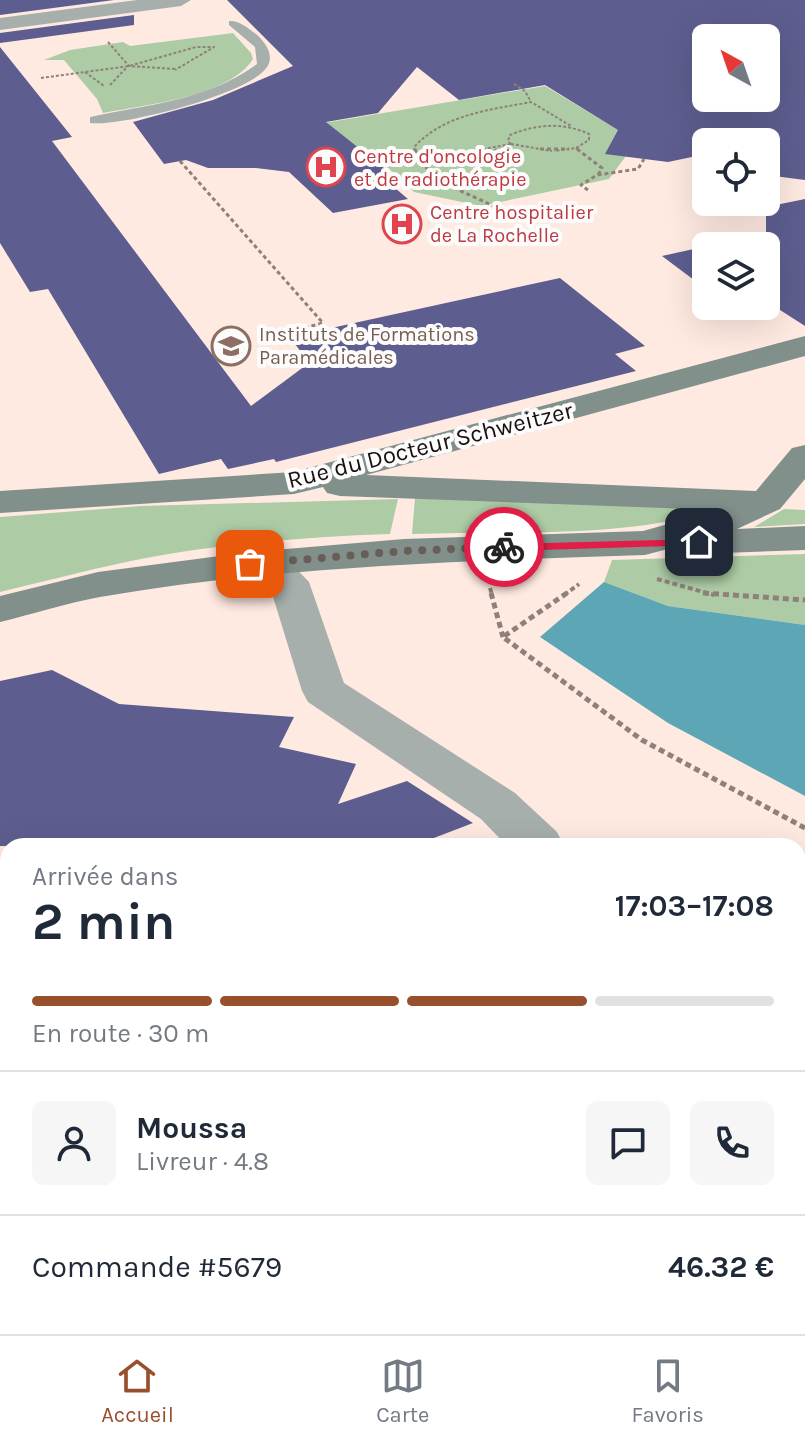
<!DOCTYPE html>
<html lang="fr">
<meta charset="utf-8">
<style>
:root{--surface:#fff;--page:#f6f6f7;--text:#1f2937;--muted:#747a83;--line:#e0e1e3;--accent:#97502b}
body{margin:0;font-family:Karla,sans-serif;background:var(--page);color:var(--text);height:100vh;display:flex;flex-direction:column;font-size:30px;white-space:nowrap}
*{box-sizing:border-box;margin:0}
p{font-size:26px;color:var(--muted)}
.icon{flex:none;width:44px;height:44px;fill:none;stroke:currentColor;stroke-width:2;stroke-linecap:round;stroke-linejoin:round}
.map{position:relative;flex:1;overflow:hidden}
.panel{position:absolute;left:0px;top:838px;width:806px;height:496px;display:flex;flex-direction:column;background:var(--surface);border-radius:24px 24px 0 0;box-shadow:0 8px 32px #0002}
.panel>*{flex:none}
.needle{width:52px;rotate:320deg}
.controls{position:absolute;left:692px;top:24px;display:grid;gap:16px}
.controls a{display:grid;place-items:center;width:88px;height:88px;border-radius:12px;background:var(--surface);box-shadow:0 8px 32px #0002;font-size:40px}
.pin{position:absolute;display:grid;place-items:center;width:68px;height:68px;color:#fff;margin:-34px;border-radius:16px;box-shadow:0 4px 12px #0006}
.courier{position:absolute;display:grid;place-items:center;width:80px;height:80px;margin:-40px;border:6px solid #e11d48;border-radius:50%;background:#fff;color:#222;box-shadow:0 2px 10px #0007}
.headline em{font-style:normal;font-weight:700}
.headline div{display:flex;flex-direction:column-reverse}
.headline{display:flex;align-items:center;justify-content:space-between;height:136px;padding:0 32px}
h1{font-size:52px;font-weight:700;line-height:60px}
.bar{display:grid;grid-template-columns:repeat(4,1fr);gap:12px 8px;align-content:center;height:96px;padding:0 32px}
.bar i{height:10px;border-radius:6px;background:var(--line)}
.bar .active{background:var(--accent)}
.bar p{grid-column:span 4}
.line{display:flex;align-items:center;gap:20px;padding:0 32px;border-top:2px solid var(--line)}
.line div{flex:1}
.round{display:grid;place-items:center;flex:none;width:84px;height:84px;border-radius:12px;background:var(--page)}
.tabs{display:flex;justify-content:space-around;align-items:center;height:112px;border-top:2px solid var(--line);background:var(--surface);font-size:22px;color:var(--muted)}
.tabs a{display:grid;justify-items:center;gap:4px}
.tabs .active{color:var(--accent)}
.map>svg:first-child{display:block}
</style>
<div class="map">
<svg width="805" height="1334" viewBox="0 0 805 1334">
<rect width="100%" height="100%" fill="#ffeae1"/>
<g fill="#adcca6">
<path d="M233,33L251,53L253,59C229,97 144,105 103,113L97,99L64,60H44L70,50L123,42L130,46Z"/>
<path d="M545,86L630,137L626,156L609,179L481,206L414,192L374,155L352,159L312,125Z"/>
<path d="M415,498L702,508L706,513C614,538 507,531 412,534Z"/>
<path d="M398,499L390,534C302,537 213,544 126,562C84,571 42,582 0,592V517L141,506Z"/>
<path d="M784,509L805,510V524L754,527Z"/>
<path d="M805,554V625L668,606L604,582L612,560Z"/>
</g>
<path fill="#5ca6b5" d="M604,582L668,606L805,625V796L668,723L540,637Z"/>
<g fill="#5d5e8f" fill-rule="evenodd">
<path d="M0,0H114L0,15Z"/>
<path d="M227,0H805V180L766,175V142H706V154L668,162L605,154L618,130L545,85L459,100L417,67L378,113L326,122L399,180L388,182L408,199L333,213L289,172L256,168H208L186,160L164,164L133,122L213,100L293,66ZM706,38H766V98H706Z"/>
<path d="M134,15V25L0,43V33Z"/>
<path d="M0,47L72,137L52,141L251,406L309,363L290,337L560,278L645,346L615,354L636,371L276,462L274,459L228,469L221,459L159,474L48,289L30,292L0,243Z"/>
<path d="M805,199V326L766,301V246H706V289L662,256L766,233V207Z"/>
<path d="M52,670L119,704L294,717L279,747L356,764L338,804L407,781L473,823L413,846H0V681Z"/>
</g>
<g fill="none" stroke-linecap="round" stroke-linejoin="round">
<g stroke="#8f807a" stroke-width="2" stroke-dasharray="3 2" stroke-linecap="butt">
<path d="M108,42L129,66L175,69"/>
<path d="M85,72L104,86"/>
<path d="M41,78L129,66L196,47H214L175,70"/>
<path d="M514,84L525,91L531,102"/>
<path d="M110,85L128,66"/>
<path d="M511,144L552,151"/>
<path d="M511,144L508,141L510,135C536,124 563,122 589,134V140L576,148L554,151"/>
<path d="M576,148L580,151"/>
<path d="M415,151L414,147C445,114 489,110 531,102L571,126"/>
<path d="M473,151L511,144"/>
</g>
<g stroke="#8f807a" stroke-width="3" stroke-dasharray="4 3" stroke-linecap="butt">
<path d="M415,149C427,183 468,192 497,208"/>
<path d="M495,149L509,162"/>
<path d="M540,149H569"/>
<path d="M577,149L602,168L598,175"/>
<path d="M180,161L323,323L276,335"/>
<path d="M357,164L417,161L484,149"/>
<path d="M588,190L581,185L597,175L638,169L644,159"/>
</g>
<g stroke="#8f807a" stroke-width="4" stroke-dasharray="5 3" stroke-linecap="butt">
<path d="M657,579L714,595"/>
<path d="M490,588L492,595"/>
<path d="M564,595L579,584"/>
</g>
<g stroke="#8f807a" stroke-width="5" stroke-dasharray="6 4" stroke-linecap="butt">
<path d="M491,593L503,637"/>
<path d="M567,593L503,637L642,740L805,828"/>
<path d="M703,593L805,600"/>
</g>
<path fill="#a6afac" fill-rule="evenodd" d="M229,21C239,20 248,28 256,34C265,42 275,55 267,67C250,94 121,127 90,123V117C149,104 206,101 257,64L255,47L229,25Z"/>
<g fill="#a6afac" fill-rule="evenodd">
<path d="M137,0H191L181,6L0,30V18Z"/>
<path d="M268,551L282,554L309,582L344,683L515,793L557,832L564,846H507L481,819L308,702L302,691L270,587L248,563L254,554Z"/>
<path d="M798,1190L805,1193V1265L798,1262Z"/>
</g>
<path fill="#82908b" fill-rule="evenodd" d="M805,336V356L366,475L756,491L792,448L805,445V479L780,509L737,529L805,526V550L696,554L682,550L679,546L645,555C463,561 280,566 100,597C67,603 33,614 0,622V596L98,572L250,552L404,539L643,531L718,510L340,496L327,493L323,487L294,494L0,513V491L293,472Z"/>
</g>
<path fill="#e11d48" d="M699,539L703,540V545L504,551L498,547L504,544Z"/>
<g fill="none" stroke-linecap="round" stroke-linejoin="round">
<path stroke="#695d58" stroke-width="8" stroke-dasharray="0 14.4" d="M250,564L404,551L504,547"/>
</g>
<defs>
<g id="hospital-ring" transform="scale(2)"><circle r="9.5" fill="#fcfcfc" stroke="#e0444e" stroke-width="1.5"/><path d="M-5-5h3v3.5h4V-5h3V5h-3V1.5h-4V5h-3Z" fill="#e0444e"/></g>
<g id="school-ring" transform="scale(2)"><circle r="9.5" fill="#fcfcfc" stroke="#8d6e63" stroke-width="1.5"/><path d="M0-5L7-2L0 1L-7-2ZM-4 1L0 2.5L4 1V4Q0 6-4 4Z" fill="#8d6e63"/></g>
</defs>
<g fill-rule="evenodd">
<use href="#hospital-ring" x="326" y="167"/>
<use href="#hospital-ring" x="402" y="224"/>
<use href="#school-ring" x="231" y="346"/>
</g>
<g text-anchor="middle" stroke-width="8" stroke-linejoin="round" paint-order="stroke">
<g font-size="20" fill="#be3a42" stroke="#fcfcfc" text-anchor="start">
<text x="354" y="163">Centre d'oncologie<tspan x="354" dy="23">et de radiothérapie</tspan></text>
<text x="430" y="219">Centre hospitalier<tspan x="430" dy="23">de La Rochelle</tspan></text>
</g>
<g font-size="20" fill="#785e54" stroke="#fcfcfc" text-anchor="start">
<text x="259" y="341">Instituts de Formations<tspan x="259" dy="23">Paramédicales</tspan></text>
</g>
<g font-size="24" fill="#18110e" stroke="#fcfcfc">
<text transform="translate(430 445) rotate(-14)" y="8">Rue du Docteur Schweitzer</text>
</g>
</g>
</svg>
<div class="controls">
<a><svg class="needle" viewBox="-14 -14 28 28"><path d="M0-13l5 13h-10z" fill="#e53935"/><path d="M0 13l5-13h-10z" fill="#747a83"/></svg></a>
<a><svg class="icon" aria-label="locate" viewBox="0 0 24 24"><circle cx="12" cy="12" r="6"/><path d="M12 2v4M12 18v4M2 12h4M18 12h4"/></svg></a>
<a><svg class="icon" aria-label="layers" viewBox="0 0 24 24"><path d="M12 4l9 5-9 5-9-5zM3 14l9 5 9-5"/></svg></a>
</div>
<div class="pin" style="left:250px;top:564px;background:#ea580c"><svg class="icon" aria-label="bag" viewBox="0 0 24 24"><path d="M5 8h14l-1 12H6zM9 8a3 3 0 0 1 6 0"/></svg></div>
<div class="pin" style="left:699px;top:542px;background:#1f2937"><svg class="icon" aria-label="home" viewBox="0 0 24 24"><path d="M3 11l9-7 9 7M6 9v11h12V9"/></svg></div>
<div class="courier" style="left:504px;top:547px"><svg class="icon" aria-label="bike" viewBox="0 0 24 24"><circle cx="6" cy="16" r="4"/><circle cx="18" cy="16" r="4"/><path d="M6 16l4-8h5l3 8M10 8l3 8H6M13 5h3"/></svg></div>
<section class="panel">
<div class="headline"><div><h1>2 min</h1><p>Arrivée dans</p></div><em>17:03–17:08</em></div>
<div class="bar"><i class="active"></i><i class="active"></i><i class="active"></i><i></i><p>En route · 30 m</p></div>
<div class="line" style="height:144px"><a class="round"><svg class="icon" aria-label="person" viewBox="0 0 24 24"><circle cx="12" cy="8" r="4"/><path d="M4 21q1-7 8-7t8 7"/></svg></a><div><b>Moussa</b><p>Livreur · 4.8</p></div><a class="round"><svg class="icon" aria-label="chat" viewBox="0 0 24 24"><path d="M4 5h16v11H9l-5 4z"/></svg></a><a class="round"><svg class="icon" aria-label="phone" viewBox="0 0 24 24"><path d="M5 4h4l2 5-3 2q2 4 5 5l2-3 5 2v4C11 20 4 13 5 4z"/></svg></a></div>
<div class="line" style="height:104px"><div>Commande #5679</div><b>46.32 €</b></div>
</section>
</div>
<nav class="tabs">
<a class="active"><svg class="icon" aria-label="home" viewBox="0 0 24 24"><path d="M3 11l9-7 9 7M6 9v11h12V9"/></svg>Accueil</a>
<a><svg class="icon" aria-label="map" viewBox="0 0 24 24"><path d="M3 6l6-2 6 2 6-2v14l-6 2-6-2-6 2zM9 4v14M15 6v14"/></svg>Carte</a>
<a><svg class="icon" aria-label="saved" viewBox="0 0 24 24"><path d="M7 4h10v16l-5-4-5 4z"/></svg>Favoris</a>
</nav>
